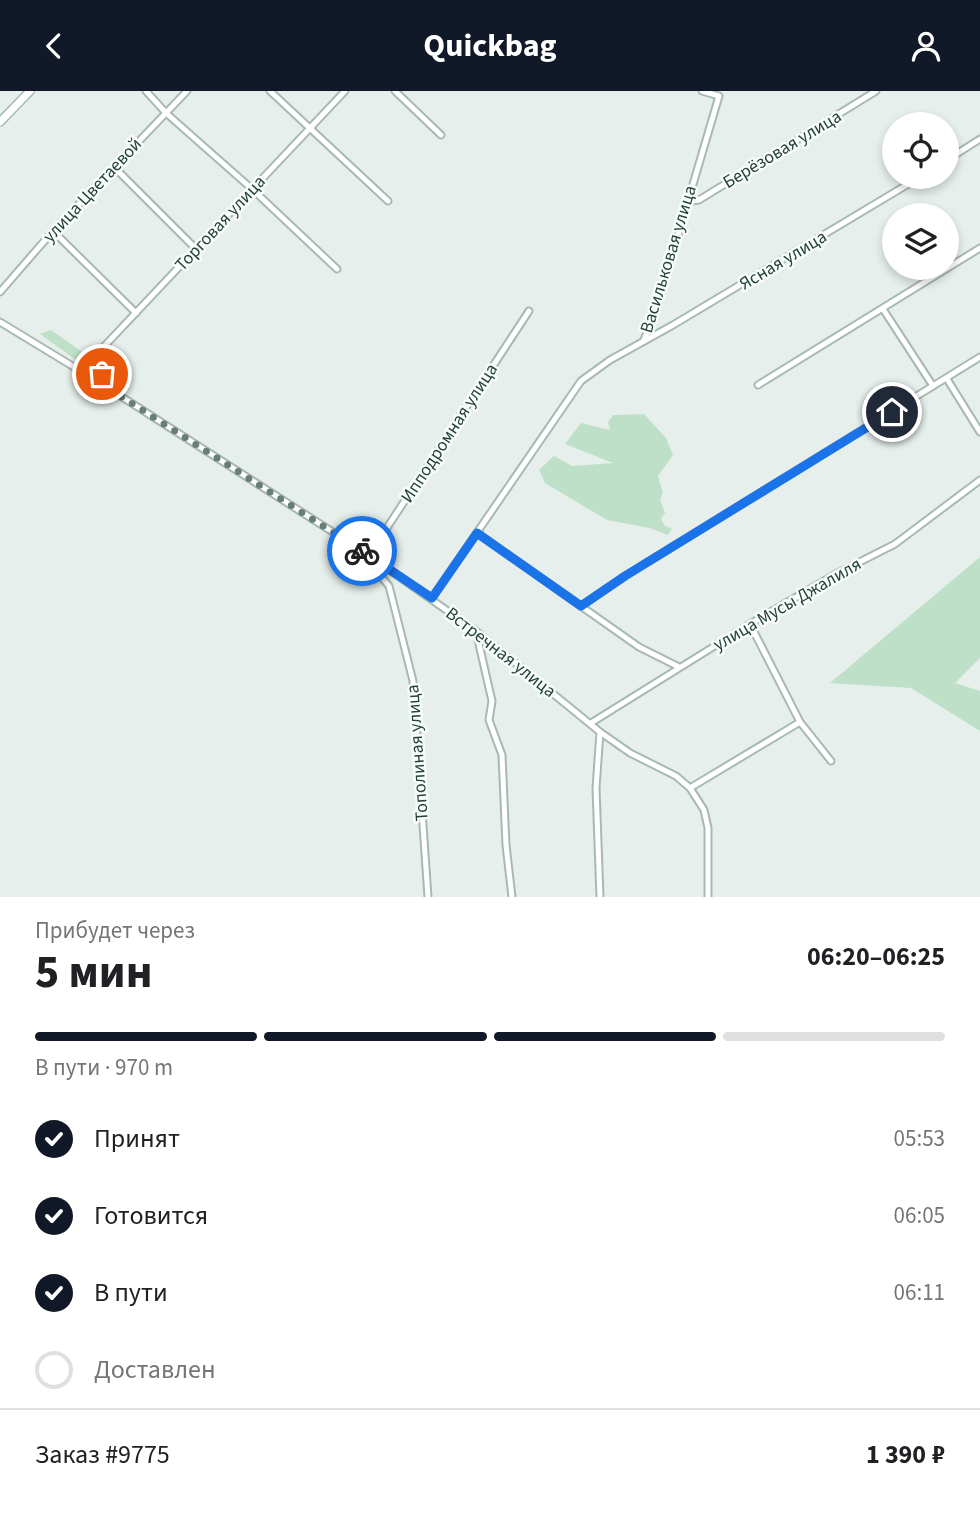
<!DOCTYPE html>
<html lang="ru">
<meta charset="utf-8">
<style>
:root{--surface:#fff;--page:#f2f2f2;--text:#202124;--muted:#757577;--line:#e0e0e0;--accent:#111827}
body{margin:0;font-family:"Source Sans 3",sans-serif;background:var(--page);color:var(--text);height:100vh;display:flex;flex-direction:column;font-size:26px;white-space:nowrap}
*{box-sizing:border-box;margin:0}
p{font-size:23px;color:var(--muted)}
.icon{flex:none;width:38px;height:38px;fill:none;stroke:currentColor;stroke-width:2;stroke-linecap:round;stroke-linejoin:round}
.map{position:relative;height:806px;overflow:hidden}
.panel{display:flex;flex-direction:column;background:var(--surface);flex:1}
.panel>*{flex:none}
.fabs{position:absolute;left:882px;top:21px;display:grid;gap:14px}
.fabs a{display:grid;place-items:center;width:77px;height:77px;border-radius:50%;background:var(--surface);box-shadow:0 4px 10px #0003;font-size:35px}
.pin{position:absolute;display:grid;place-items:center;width:60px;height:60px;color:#fff;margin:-30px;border:4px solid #fff;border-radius:50%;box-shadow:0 2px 7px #0007}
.courier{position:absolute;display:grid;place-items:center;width:70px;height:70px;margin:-35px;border:5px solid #1a73e8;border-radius:50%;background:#fff;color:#222;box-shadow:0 2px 9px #0007}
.headline em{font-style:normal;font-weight:700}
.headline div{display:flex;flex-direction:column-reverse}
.headline{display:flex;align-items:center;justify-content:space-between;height:119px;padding:0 35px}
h1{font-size:46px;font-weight:700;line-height:52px}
.bar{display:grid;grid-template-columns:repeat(4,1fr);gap:10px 7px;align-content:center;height:84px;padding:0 35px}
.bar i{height:9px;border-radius:5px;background:var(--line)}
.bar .active{background:var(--accent)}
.bar p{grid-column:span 4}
.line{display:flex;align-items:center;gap:18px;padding:0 35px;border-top:2px solid var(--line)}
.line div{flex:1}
ol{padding:0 35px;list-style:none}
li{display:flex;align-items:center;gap:21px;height:77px}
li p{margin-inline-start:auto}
li .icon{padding:7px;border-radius:50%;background:var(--accent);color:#fff;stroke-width:4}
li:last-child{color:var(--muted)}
li i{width:38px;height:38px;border:4px solid var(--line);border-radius:50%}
header{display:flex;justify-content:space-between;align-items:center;height:91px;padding:0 35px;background:var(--accent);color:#fff;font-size:32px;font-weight:700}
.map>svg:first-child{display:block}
</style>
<header><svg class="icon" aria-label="back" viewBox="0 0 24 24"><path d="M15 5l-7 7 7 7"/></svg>Quickbag<svg class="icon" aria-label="person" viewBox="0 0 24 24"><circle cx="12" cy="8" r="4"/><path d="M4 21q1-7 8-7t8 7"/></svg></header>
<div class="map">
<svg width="980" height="806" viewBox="0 0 980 806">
<rect width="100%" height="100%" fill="#e6efeb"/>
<g fill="#bfe0c8">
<path d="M51,239L98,272L93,281L40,243Z"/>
<path d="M644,323L666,347L673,364L658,385L663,402L660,408L665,422L661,428L665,435L672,438L668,444L650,437L607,429L545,392L539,379L554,365L572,375L613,372L565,353L581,332L610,339L608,331L613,324Z"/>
<path d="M980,466V567L955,592L980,600V640L911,597L830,592Z"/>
</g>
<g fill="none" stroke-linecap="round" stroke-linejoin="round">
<g stroke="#a8b8b2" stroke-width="9">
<g id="street">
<path d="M146,0L166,22L252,98L337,178"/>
<path d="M270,0L388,110"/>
<path d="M395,0L441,44"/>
<path d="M947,69L980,48"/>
<path d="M114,76L196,158"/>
<path d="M686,111L699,109L876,0"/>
<path d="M53,140L136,222"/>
<path d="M0,201L53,140L187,0"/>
<path d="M883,218L933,295"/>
<path d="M0,231L97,290L367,463L476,540L600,641L630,662L676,685L690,697L704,719L708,737V806"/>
<path d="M644,249L656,219L719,5L702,0"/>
<path d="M947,288L980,341"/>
<path d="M97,290L102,283L96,264L345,0"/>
<path d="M758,294L980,157"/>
<path d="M477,442L639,556L679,576"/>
<path d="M367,463L379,449L529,220"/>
<path d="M378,482L389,495L413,590L428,806"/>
<path d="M432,507L581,290L610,269L673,234L920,86"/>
<path d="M581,515L625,485L980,266"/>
<path d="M750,533L800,631L831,670"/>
<path d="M476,540L492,610L489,629L502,664L506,754L512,806"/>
<path d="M591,632L750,533L836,483L895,453L980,389"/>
<path d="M690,697L800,631"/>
<path d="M600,806L596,697L600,641"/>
</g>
</g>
<g stroke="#a4bbb3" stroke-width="10">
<path id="secondary" d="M0,31L30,0"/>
</g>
<use href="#street" stroke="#fff" stroke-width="5"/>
<use href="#secondary" stroke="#fff" stroke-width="7"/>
</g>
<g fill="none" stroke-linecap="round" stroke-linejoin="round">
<path stroke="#687f78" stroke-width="7" stroke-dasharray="0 12.6" d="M102,283L97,290L362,460"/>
<path stroke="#1a73e8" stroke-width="9" d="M362,460L432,507L477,442L581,515L625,485L892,321"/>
</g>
<g text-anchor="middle" stroke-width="5" stroke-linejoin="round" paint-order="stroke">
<g font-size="18" fill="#24423a" stroke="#f7fbf9">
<text transform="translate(782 58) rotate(-31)" y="6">Берёзовая улица</text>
<text transform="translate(92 99) rotate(-47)" y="6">улица Цветаевой</text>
<text transform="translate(220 132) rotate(-47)" y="6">Торговая улица</text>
<text transform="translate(668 168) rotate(-73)" y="6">Васильковая улица</text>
<text transform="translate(783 169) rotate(-31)" y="6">Ясная улица</text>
<text transform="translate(449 342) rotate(-57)" y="6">Ипподромная улица</text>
<text transform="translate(787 513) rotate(-30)" y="6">улица Мусы Джалиля</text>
<text transform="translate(501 561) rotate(38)" y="6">Встречная улица</text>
<text transform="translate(417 662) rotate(-94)" y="6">Тополиная улица</text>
</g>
</g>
</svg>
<div class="fabs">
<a><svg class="icon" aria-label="locate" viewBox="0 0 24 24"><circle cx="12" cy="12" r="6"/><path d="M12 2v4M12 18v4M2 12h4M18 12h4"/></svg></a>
<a><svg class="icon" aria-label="layers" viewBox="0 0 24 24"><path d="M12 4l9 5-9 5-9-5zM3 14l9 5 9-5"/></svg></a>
</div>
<div class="pin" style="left:102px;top:283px;background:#ea580c"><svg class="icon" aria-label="bag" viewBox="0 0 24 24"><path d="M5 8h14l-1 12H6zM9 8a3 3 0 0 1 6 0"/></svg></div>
<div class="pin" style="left:892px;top:321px;background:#1f2937"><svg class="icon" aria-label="home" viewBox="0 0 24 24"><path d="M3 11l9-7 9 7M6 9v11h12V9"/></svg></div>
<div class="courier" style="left:362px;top:460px"><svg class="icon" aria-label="bike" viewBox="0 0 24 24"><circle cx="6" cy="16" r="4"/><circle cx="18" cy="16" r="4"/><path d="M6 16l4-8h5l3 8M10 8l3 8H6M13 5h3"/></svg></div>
</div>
<section class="panel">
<div class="headline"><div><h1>5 мин</h1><p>Прибудет через</p></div><em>06:20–06:25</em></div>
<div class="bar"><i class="active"></i><i class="active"></i><i class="active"></i><i></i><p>В пути · 970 m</p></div>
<ol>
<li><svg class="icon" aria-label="check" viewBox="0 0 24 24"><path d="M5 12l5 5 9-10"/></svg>Принят<p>05:53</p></li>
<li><svg class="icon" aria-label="check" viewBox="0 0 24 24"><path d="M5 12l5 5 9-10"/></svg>Готовится<p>06:05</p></li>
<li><svg class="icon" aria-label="check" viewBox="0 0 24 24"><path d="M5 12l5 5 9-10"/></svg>В пути<p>06:11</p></li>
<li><i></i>Доставлен</li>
</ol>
<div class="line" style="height:91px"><div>Заказ #9775</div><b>1 390 ₽</b></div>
</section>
